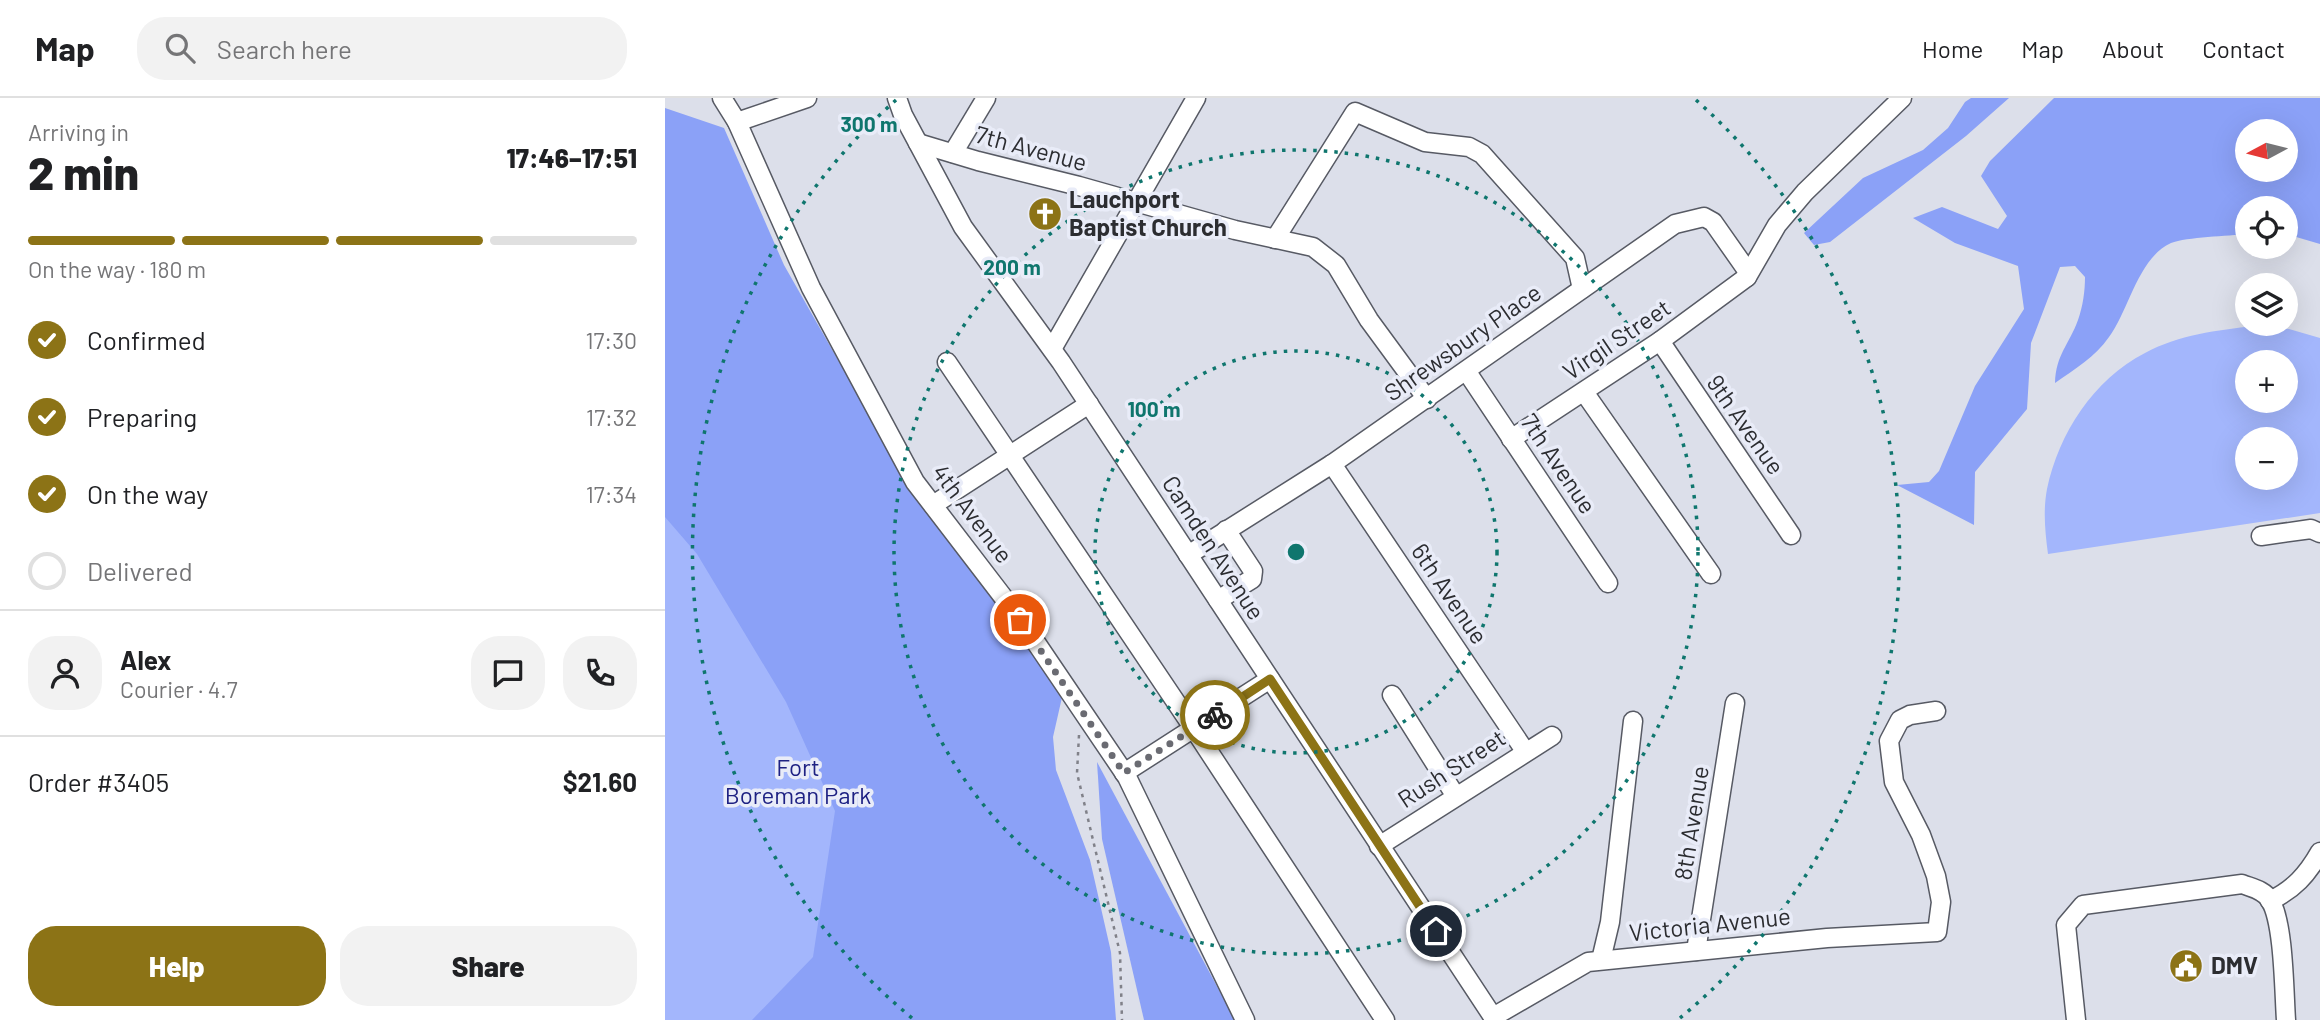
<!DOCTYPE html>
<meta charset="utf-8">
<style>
:root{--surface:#fff;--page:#f2f2f2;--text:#202124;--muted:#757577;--line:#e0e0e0;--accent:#8c7316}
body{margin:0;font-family:Barlow,sans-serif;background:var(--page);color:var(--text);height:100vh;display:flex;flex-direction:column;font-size:26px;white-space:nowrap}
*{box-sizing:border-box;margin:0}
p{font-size:23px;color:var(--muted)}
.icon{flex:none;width:38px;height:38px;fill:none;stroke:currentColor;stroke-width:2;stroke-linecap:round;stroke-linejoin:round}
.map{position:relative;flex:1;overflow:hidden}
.panel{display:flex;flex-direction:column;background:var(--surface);width:665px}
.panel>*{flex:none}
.needle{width:46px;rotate:263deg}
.fabs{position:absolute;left:1570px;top:21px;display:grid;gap:14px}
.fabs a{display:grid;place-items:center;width:63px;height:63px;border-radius:50%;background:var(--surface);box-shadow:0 7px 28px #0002;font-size:35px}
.pin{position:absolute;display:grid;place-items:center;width:60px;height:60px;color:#fff;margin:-30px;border:4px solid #fff;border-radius:50%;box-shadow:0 2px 7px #0007}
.courier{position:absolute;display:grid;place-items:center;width:70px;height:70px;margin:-35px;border:5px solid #8c7316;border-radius:50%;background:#fff;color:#222;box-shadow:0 2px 9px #0007}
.headline em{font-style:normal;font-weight:800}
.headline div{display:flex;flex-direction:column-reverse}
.headline{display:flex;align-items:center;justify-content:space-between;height:119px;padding:0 28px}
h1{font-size:46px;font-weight:800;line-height:52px}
.bar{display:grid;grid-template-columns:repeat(4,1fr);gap:10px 7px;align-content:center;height:84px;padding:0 28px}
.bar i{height:9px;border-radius:5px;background:var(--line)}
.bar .current{background:var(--accent)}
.bar p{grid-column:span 4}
.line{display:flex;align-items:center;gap:18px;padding:0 28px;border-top:2px solid var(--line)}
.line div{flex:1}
.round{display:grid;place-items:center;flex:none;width:74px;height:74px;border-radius:28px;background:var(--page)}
ol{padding:0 28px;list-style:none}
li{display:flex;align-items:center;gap:21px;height:77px}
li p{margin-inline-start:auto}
li .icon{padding:7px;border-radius:50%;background:var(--accent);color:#fff;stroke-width:4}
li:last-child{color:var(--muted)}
li i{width:38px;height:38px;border:4px solid var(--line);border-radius:50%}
.cta{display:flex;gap:14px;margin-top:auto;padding:14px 28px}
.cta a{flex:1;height:80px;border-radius:28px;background:var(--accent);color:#fff;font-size:28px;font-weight:800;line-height:80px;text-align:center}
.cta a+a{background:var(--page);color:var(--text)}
header{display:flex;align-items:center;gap:42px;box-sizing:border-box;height:98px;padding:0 35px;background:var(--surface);border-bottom:2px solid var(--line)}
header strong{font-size:33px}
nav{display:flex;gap:38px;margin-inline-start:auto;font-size:24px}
.search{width:490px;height:63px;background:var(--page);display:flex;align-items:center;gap:18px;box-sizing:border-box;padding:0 24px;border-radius:28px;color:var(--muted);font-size:26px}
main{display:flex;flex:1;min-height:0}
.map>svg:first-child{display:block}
</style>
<header>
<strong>Map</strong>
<div class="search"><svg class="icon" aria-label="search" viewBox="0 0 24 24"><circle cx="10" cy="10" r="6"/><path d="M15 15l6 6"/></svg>Search here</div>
<nav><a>Home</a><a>Map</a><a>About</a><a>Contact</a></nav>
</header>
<main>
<section class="panel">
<div class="headline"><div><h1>2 min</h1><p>Arriving in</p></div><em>17:46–17:51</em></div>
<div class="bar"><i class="current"></i><i class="current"></i><i class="current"></i><i></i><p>On the way · 180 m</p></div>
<ol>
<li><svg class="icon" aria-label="check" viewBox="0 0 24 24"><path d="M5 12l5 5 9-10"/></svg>Confirmed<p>17:30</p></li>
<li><svg class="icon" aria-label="check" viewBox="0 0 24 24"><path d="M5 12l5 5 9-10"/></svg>Preparing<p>17:32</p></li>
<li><svg class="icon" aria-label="check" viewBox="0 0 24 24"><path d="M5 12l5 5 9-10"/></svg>On the way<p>17:34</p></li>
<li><i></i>Delivered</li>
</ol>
<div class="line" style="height:126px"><a class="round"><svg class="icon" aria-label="person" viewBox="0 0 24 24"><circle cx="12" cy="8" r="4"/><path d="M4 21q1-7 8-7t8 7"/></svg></a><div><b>Alex</b><p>Courier · 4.7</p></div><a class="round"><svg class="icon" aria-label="chat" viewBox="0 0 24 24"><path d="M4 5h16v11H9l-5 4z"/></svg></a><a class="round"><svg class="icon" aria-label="phone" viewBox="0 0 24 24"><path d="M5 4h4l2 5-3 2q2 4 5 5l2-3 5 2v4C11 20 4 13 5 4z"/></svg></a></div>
<div class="line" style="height:91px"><div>Order #3405</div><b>$21.60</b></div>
<div class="cta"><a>Help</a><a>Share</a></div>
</section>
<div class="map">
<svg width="1655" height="922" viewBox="0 0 1655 922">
<rect width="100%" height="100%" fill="#dcdfea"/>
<g fill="#a3b6fc" fill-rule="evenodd">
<path d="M0,118L287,696L133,922H0Z"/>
<path d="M1589,228L1624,231L1655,240V415L1383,456C1380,434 1378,412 1382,391C1394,335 1428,282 1480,255C1513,237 1553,232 1589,228ZM1582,264H1620V303H1582ZM1582,341H1620V380H1582Z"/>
</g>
<g fill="#8ba1f7" fill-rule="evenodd">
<path d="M1306,0H1344L1301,38L1165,144L1149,147L1139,135L1198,80L1258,52L1283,30L1300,4Z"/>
<path d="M1389,0H1655V146L1621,136L1620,110H1582V136C1563,138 1522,139 1506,145C1473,160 1464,212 1444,239C1430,259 1410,271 1390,285C1391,256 1404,247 1413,222C1418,208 1420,193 1420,179L1410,168L1395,169L1366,245L1362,311L1310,374L1309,427L1232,387L1264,384L1274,373L1310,288L1359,211L1353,168L1290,145L1248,120L1277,109L1333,131L1342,118L1316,78L1325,63ZM1582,33H1620V72H1582Z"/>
<path d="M0,10L59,30L119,167L235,371L398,595L388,639L391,672L425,762L446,854L451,922H87L148,859L170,713L121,604L32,456L0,419Z"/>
<path d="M432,664L570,922H479L437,741Z"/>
</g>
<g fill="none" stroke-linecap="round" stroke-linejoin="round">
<g stroke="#575a64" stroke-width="21">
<g id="minor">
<path d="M57,0L72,24L146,190L250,384L355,521L462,679L580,922"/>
<path d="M232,0L238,17L298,129L396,264L830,922"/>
<path d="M72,24L142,0"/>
<path d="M253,45L313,63L414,88L570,132L648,149L671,167L704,222L762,301"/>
<path d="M288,55L321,0"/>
<path d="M610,141L690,14L760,44L804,49L817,56L910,160L917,191"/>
<path d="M995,243L1126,437"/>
<path d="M387,251L531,0"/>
<path d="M282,264L529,631L720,922"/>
<path d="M802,274L943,485"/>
<path d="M919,294L1046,476"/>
<path d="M846,341L995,243L1082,179L1112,127L1140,94L1237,0"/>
<path d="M667,366L860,653"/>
<path d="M268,407L424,306"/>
<path d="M1596,438L1646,431L1655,435"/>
<path d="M523,457L667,366L1010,126L1039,119L1048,124L1081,171L1082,179"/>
<path d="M553,502L587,481L588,473L561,432"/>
<path d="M727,597L790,697"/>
<path d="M459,675L605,581"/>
<path d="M714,748L887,638"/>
<path d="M1605,803C1629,791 1642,777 1655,754"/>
<path d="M1031,853L1070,605"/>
<path d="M936,862L945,824L968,623"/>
<path d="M828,919L923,864L1162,840L1272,834L1276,804L1271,778L1256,737L1229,684L1224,643L1235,622L1245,617L1271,613"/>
<path d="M1411,922L1401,827L1418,807L1577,786C1587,790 1599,792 1605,802C1619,824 1619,894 1621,922"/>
</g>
</g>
<path stroke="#808189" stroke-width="2.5" stroke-dasharray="3.5 5" stroke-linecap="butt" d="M414,637L412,675L455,855L457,922"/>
<use href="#minor" stroke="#fff" stroke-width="18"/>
</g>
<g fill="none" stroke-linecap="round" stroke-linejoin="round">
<path stroke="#6a6b72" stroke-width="7" stroke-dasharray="0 12.6" d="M355,522L459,675L550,617"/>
<path stroke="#8c7316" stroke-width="9" d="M550,617L605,581L771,833"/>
</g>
<g fill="none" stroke="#0f766e" stroke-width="3.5" stroke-dasharray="3.5 7">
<circle cx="631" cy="454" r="201"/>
<circle cx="631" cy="454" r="402"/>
<path d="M247 920A604 604 0 0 1 231 2M1031 2A604 604 0 0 1 1015 920"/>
</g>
<defs>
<g id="church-disc" transform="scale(1.75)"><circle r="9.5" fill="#8c7316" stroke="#e9ecf8"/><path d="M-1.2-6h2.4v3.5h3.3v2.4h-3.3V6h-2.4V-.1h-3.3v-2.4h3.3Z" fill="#fff"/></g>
<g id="civic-disc" transform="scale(1.75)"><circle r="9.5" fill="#8c7316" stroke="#e9ecf8"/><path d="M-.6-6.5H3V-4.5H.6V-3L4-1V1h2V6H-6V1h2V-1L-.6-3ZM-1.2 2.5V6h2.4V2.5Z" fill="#fff"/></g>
</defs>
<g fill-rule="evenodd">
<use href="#church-disc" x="380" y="116"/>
<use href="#civic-disc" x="1521" y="868"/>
</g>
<g text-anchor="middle" stroke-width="7" stroke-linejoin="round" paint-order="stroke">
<g font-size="24" fill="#2c2d31" stroke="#e9ecf8">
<text transform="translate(366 51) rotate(15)" y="8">7th Avenue</text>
<text transform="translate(952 242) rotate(-34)" y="8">Virgil Street</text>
<text transform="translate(798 245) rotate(-35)" y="8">Shrewsbury Place</text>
<text transform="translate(1080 327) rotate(55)" y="8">9th Avenue</text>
<text transform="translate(893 366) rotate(56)" y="8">7th Avenue</text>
<text transform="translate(307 416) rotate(53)" y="8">4th Avenue</text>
<text transform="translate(548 450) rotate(57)" y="8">Camden Avenue</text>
<text transform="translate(784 496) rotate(56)" y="8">6th Avenue</text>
<text transform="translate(787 671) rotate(-33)" y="8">Rush Street</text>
<text transform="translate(1027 725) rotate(-81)" y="8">8th Avenue</text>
<text transform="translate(1045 827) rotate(-6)" y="8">Victoria Avenue</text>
</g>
<g font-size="24" font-weight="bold" fill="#2c2d31" stroke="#e9ecf8" text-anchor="start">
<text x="404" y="110">Lauchport<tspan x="404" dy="28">Baptist Church</tspan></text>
<text x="1546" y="876">DMV</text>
</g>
<g font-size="24" fill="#1e2183" stroke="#e9ecf8">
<text x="133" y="678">Fort<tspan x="133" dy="28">Boreman Park</tspan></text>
</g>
</g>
<circle cx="631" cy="454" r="10" fill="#0f766e" stroke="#e9ecf8" stroke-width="3.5"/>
<g font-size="21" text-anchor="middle" font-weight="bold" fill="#0f766e" stroke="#e9ecf8" stroke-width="7" stroke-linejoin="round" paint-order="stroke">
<text x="204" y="34">300 m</text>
<text x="347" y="177">200 m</text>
<text x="489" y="319">100 m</text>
</g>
</svg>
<div class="fabs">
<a><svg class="needle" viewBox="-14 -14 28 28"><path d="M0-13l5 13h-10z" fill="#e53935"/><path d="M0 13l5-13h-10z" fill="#757577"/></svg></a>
<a><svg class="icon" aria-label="locate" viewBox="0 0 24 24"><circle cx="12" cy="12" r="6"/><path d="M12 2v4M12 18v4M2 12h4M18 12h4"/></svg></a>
<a><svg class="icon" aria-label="layers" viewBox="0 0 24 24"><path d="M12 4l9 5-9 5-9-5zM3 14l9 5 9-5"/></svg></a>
<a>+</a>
<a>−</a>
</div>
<div class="pin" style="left:355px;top:522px;background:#ea580c"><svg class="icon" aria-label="bag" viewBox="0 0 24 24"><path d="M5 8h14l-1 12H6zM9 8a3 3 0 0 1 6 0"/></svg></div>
<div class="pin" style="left:771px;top:833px;background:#1f2937"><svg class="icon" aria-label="home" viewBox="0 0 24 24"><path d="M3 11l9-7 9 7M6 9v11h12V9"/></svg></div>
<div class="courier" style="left:550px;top:617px"><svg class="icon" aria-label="bike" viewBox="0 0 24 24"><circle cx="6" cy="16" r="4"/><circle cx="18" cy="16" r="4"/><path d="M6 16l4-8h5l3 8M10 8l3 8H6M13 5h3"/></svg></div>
</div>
</main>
